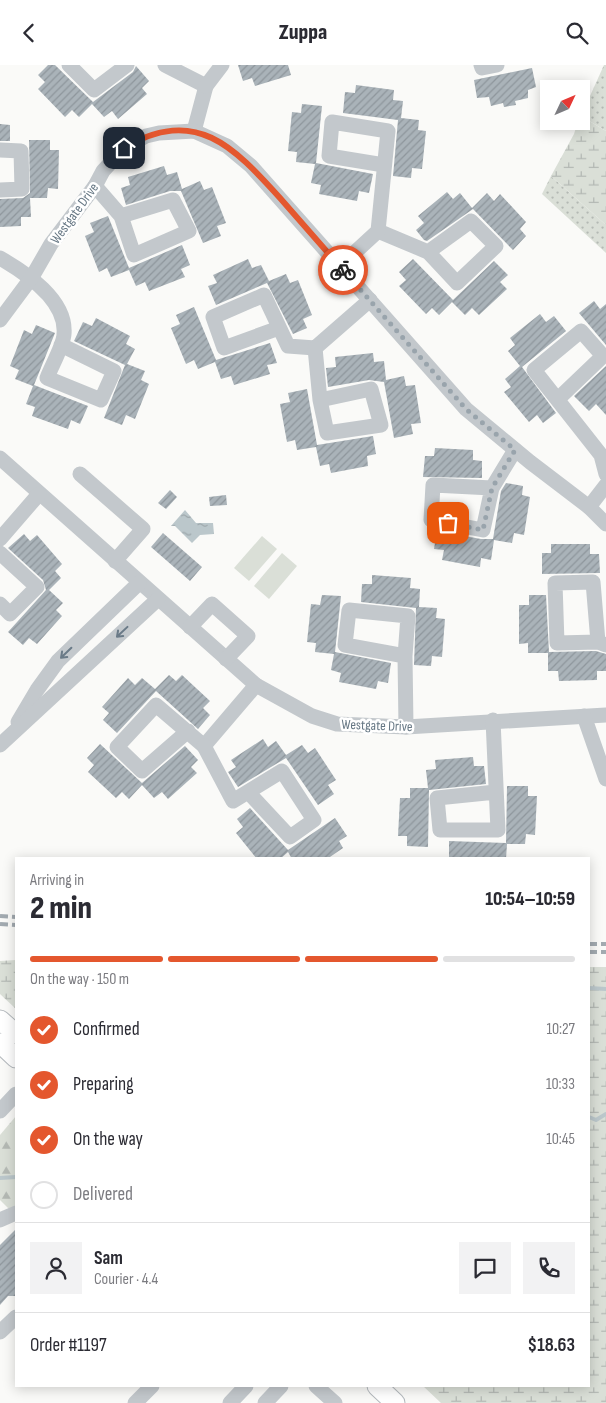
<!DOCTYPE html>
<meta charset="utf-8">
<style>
:root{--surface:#fff;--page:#f2f2f3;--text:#2b2b33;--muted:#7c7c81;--line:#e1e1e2;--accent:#e4572e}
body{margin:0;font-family:"Sofia Sans Condensed",sans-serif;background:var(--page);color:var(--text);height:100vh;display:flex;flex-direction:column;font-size:19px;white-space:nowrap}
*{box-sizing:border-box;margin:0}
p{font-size:16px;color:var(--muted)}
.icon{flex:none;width:28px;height:28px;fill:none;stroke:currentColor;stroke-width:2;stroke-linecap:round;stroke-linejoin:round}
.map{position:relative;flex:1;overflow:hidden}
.details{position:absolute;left:15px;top:792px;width:575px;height:530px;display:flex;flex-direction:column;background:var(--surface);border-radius:0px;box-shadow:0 2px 12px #0003}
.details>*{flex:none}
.needle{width:32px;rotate:46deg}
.fabs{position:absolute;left:540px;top:15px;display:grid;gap:10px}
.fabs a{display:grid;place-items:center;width:50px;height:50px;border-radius:0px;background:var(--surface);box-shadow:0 2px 12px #0003;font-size:25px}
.pin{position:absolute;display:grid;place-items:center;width:42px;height:42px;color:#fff;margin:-21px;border-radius:10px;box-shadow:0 2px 8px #0006}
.courier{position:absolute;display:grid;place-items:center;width:50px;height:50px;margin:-25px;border:4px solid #e4572e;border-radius:50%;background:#fff;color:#222;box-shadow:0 1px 6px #0007}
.headline em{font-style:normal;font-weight:800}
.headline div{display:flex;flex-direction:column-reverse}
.headline{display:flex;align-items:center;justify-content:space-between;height:85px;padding:0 15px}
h1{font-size:32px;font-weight:800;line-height:38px}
.bar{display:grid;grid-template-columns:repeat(4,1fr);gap:8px 5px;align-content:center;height:60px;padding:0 15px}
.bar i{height:6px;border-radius:4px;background:var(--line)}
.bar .current{background:var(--accent)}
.bar p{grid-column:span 4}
.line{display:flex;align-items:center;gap:12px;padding:0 15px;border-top:1px solid var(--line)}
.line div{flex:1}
.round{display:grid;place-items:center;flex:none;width:52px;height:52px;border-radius:0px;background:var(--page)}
ol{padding:0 15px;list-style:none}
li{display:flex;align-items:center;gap:15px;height:55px}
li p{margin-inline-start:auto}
li .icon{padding:5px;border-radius:50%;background:var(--accent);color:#fff;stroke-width:4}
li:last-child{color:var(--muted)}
li i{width:28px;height:28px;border:2px solid var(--line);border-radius:50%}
header{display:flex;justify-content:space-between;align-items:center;height:65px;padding:0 15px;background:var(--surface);font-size:22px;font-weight:800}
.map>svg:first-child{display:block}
</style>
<header><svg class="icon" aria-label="back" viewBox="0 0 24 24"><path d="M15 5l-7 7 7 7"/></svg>Zuppa<svg class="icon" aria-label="search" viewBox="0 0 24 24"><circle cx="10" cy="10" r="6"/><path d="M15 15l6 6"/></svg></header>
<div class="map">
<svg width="606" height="1338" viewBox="0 0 606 1338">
<defs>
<pattern id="grass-dots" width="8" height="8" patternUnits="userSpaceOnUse" patternTransform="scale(1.25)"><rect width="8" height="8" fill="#dadfd7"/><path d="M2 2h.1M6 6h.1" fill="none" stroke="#b4b9b4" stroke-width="1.8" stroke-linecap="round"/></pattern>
<pattern id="forest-firs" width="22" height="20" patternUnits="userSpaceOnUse" patternTransform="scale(1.25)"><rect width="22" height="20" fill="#dadfd7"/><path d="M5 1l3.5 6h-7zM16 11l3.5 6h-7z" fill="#b4b9b4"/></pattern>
<pattern id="wetland-marsh" width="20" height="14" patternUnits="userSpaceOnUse" patternTransform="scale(1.25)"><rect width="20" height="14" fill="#dadfd7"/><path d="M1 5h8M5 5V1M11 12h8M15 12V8" fill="none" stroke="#b4b9b4"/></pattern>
<pattern id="water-ripples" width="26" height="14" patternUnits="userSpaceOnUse" patternTransform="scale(1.25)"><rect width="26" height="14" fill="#bbc7cb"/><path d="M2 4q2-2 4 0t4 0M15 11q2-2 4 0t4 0" fill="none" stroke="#9ca6aa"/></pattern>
<pattern id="building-hatch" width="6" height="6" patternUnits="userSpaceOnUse" patternTransform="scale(1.25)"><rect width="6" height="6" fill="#aab3b9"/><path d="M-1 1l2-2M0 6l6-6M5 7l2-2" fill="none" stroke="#8e969c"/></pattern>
</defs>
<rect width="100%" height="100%" fill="#fafaf8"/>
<g fill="url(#grass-dots)">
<path d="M604,0H606V66L581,51Z"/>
<path d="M551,111L606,160V188L542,129Z"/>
</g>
<path fill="url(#forest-firs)" d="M16,1051V1142L9,1144L0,1135V1070Z"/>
<g fill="url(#wetland-marsh)">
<path d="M581,51L606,66V160L551,111L574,69L578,56H581Z"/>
<path d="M16,895V944L0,929V896Z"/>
<path d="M589,902H606V1338H441L423,1321H589Z"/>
</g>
<g fill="#dadfd7">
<path d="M262,471L277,484L249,516L234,503Z"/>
<path d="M282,488L297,501L269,534L254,521Z"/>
</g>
<path fill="url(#water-ripples)" d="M185,445L196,458H213L214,469L200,470L192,478L175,461H171Z"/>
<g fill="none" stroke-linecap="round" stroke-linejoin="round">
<g stroke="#bbc7cb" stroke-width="4">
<path d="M589,923L606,924"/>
<path d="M589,1052L596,1055L606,1049"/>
<path d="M0,1113L16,1112"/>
</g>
</g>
<g fill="url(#building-hatch)">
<path d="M48,0H55L93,37L133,7L136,1L149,16L142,23L147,29L118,54L112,46L104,52L92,39L79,52L72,45L65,52L38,24L45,17L38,10Z"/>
<path d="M238,0H288L291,10L255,21L252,13L243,16Z"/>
<path d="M532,3L536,22L528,25V33L515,36L516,40L504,42L503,38L491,41L489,32L477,33L474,15Z"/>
<path d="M356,20L394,25L393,35L403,36L401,53L419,55L418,65L426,66L422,104L412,103L411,113L393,111L398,55L343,48L345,27L355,28Z"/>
<path d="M302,39L322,41L316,98L373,109L369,128L359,126L357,136L319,129L321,120L311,118L315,99L296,97L297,87L288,86L292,47L301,48Z"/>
<path d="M0,59L10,60V76H0Z"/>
<path d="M29,75H50V85H59L58,124L48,123L47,133H30L31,152H21V161L0,162V134L23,133L30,128Z"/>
<path d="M164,101L167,110L177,107L182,124L200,116L204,125L212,122L226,158L217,161L221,171L203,178L181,126H170L126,140L121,123L130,120L128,112Z"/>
<path d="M447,127L453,134L460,128L472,143L487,128L494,136L500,129L526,157L520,164L526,171L513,185L473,144L427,176L424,175L416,165L424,158L418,151Z"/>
<path d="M108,151L129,203L182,180L190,200L181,204L185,212L149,226L145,217L136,221L129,205L111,212L107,203L99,207L85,171L94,167L90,158Z"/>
<path d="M248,194L252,203L261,200L269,216L286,209L290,218L298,215L312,250L303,254L307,263L293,269L267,218L216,240L208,221L217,218L213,210Z"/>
<path d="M413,194L453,235L494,196L508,210L500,217L507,224L479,250L472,243L465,250L452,237L439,250L432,243L426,249L399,221L406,215L399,207Z"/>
<path d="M594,236L600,244L606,239V280L579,248Z"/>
<path d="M194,242L216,295L270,278L277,298L267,300L270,309L234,320L231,311L221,314L215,297L198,304L194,295L186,299L171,263L180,259L176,250Z"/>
<path d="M540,249L546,257L554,251L566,266L522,302L556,348L543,358L537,350L529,357L504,327L511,322L505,314L520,301L508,286L515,280L510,273Z"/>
<path d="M96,253L130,271L126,279L135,284L127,299L145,306L141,315L149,319L135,354L126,350L122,360L104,353L125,300L74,276L83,257L92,261Z"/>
<path d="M36,260L55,268L34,320L88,341L80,359L71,355L68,364L32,351L35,342L26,339L33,321L15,314L19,305L10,301L24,265L32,269Z"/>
<path d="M373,288L374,297L384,296L386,315L404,311L406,321L415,320L421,358L411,359L413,369L394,373L384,317L369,315L328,322L326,303L336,302L335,292Z"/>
<path d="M606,301V350L596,339L589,346L574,331Z"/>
<path d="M307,324L317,380L373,371L376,389L367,391L368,401L331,408L329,399L320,401L316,382L297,385L295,375L287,377L280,339L290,337L288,328Z"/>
<path d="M435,383L473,385V395L482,396V413L423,412L425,391H434Z"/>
<path d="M506,418L523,421L522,430L530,432L524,470L514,468L512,478L494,475L491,495L481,493L480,502L442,495L444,485L434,484L437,466L481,474H493L501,426Z"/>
<path d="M170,425L177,432L166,444L158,438Z"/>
<path d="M226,430L227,440L210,441L209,432Z"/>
<path d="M163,468L202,502L190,516L151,482Z"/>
<path d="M24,469L30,476L37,470L62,499L55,506L61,513L49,525L63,538L56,545L62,551L37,579L29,573L23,580L8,567L46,525L43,515L8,483Z"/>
<path d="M551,479H590V489H599L600,508L542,509V488H551Z"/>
<path d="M372,510L411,513L410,523L420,524L419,542L437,543L436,553L445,554L442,592L432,591L431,601L414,600L416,543L361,537L362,519H372Z"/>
<path d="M322,530L341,531L335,587L391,598L388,618L378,616L376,624L339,617L341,608L331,605L334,589L315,587L316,578L307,577L311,539L320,540Z"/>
<path d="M529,530H546L549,587L596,586L606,589V606H597V615L559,616L558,606H548V588H528V578L519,579V540H529Z"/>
<path d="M169,610L176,616L182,610L210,636L203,643L210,650L198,664L156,626L117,668L103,655L109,648L102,642L128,613L135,620L142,613L155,624Z"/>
<path d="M263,674L268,682L276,676L286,690L302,680L308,688L315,683L336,715L328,720L334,729L318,740L286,693L238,722L228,707L236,702L231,695Z"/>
<path d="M100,679L142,718L185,681L198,695L191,702L197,708L168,734L162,727L154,733L142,720L129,734L122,727L116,733L88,707L94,700L87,693Z"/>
<path d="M473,692L474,701H484L486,719L429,725L428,782L407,781V771H398L400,733H410V723H428L426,705L436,704L435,695Z"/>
<path d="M507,721H528V731H537L535,770L526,769L525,779H507L506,794H449V776L506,778Z"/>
<path d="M250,743L288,785L335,753L347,771L339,776L343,783L327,794H292L288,787L280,794H257L236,768L243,762L237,754Z"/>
<path d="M16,1164V1231H8L0,1240V1180Z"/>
</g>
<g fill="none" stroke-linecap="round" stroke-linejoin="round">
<g stroke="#b5babe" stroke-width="21">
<g id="major">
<path d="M0,955L16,969"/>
<path d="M0,978L16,993"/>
<path d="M377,1321L395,1338"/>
</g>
</g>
<g stroke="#c3c8cc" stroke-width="15">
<path d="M69,0L94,25L127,0"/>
<path d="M165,0L206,21L194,66"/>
<path d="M481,0L482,3L497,0"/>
<path d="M206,21L222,0"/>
<path d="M0,85L21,86L22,124L0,125"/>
<path d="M95,121L121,151L134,190L189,166L173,135L121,151"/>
<path d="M378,166L428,187L471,156L496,181L457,218L428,187"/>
<path d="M0,193C26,208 67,235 64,269C64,279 51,302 47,313L101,335L114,306L61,280"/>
<path d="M340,201L378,166L388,66L332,57L329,91L384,100"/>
<path d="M0,255L32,212L51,179L95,121L103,106L124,83L146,71L159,68L194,66L227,81L251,101L466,344L530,397L589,442L606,459"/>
<path d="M279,263L224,283L213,252L264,230L288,281L315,283L370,235"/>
<path d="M315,283L320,335L371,324L381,360L327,368L320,335"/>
<path d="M558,334L603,291L581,266L534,305L601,390L606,409"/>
<path d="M0,393L256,620L312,651L337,659L406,662L606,650"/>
<path d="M80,409L143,464L115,496"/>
<path d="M492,423L483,465L431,455L433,420L492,423L515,385"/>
<path d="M589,442L606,420"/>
<path d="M0,474L39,429"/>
<path d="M0,488L37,522L10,549L0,539"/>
<path d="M190,562L212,539L248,571L226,594"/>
<path d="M598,577L593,517L555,518L557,578L598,577L606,580"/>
<path d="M405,591L345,580L349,545L408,551L405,591L406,662"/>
<path d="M584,651L606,714"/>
<path d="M493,655L498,765H440L437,733L496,727"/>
<path d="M18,657L37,625L58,596L139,518"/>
<path d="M188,666L142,706L117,682L156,640L204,681L256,620"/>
<path d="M0,680L158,534"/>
<path d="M204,681L233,736L282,706L314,755L290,772L248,727"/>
<path d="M0,1046L16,1029"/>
<path d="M0,1155L16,1148"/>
<path d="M0,1267L16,1252"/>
<path d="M316,1321L335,1338"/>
<path d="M135,1338L152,1321"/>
<path d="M230,1338L246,1321"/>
<path d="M265,1338L281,1321"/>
</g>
<use href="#major" stroke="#fff" stroke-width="19"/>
<g stroke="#a2aab0" stroke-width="4" stroke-dasharray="8 4" stroke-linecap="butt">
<path d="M0,851L16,852"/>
<path d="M0,859L16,860"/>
<path d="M589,879H606"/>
<path d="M589,887H606"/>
</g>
</g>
<defs><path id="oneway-shaft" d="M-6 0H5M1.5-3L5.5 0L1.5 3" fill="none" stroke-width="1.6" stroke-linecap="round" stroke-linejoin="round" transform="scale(1.25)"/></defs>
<g stroke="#6a7a87">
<use href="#oneway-shaft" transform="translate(122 567) rotate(137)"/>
<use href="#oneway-shaft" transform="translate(66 588) rotate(136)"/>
</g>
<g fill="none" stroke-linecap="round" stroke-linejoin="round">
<path stroke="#99a4ac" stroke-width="5" stroke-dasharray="0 9" d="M343,205L466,344L515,385L492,423L483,465L448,458"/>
<path stroke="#e4572e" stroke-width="6" d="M124,83C195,40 234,82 280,133C301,157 322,181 343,205"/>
</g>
<g text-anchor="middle" stroke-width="5" stroke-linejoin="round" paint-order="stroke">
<g font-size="14" fill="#657683" stroke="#fff">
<text transform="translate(74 148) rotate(-54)" y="5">Westgate Drive</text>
<text transform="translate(377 660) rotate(2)" y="5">Westgate Drive</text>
</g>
</g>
</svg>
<div class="fabs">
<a><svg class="needle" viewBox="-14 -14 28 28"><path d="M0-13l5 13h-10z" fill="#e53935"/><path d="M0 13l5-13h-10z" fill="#7c7c81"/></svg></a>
</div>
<div class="pin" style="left:448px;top:458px;background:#ea580c"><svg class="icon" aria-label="bag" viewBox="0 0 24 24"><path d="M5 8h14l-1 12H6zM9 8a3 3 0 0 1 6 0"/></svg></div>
<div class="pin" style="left:124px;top:83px;background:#1f2937"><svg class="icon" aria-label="home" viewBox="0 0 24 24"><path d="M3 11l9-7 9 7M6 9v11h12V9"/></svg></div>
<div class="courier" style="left:343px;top:205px"><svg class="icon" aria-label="bike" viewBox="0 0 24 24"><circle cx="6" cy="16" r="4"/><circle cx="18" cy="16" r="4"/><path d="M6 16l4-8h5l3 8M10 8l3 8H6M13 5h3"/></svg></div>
<section class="details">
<div class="headline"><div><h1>2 min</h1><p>Arriving in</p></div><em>10:54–10:59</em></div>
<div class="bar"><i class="current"></i><i class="current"></i><i class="current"></i><i></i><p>On the way · 150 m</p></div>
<ol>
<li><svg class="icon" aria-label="check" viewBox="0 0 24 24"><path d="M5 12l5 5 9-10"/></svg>Confirmed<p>10:27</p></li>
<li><svg class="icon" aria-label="check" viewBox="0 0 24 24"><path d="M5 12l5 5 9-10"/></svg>Preparing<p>10:33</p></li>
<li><svg class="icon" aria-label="check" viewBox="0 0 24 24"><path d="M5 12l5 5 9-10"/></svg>On the way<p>10:45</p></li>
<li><i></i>Delivered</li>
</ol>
<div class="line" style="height:90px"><a class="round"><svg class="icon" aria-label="person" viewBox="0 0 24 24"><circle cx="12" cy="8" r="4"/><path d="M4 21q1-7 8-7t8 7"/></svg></a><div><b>Sam</b><p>Courier · 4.4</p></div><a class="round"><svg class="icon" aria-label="chat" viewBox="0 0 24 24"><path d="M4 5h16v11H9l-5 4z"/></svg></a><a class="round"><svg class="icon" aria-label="phone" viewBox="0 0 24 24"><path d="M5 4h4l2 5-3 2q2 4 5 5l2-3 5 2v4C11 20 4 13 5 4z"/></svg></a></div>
<div class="line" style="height:65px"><div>Order #1197</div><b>$18.63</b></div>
</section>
</div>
